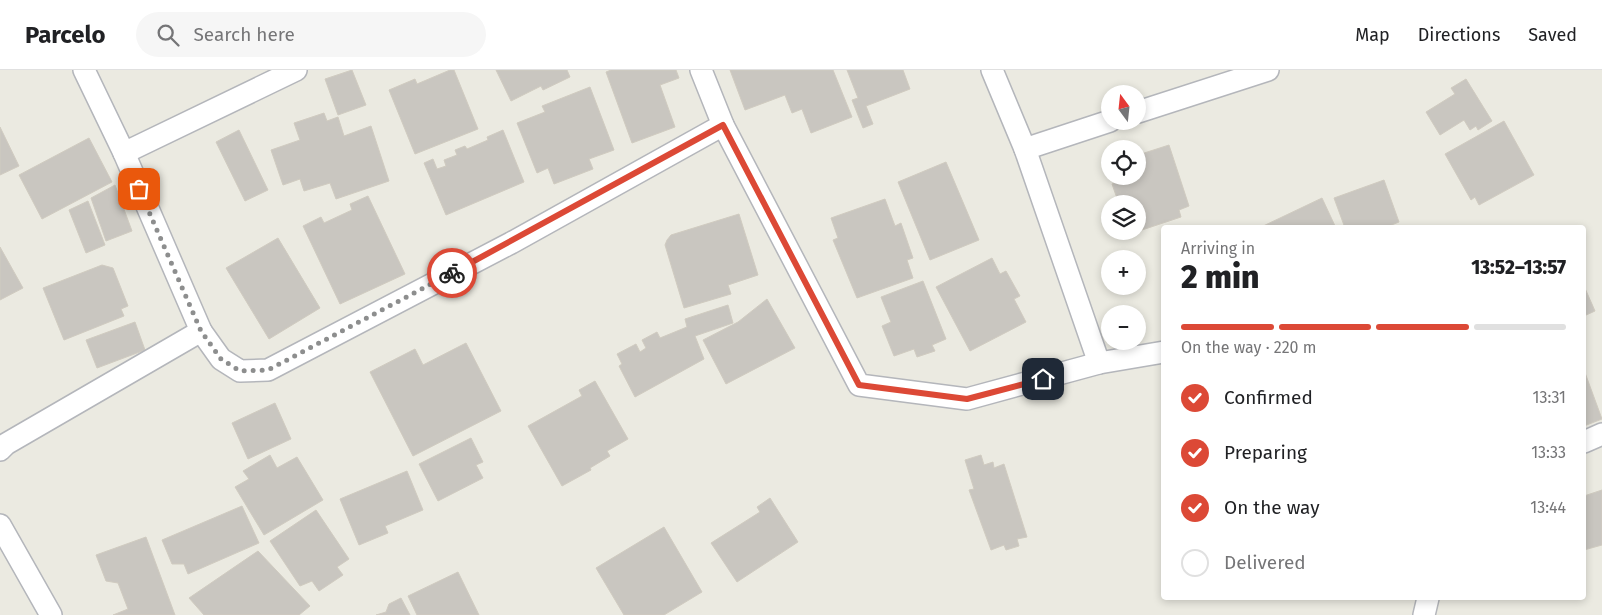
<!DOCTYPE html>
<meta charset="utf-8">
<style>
:root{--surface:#fff;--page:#f6f6f6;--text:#202124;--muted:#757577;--line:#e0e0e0;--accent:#dc4936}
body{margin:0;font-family:"Fira Sans",sans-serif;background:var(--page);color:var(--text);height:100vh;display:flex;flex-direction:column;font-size:19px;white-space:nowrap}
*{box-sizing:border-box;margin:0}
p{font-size:16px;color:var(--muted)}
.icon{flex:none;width:28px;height:28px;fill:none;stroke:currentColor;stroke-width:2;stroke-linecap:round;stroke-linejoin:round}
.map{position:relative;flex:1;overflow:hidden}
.sheet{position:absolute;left:1161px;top:155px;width:425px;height:375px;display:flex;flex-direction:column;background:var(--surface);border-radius:5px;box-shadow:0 2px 8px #0003}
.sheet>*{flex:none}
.needle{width:32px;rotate:345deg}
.tools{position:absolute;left:1101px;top:15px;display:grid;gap:10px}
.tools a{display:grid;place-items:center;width:45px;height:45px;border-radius:50%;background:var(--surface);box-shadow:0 2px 8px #0003;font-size:25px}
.pin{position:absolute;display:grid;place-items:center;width:42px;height:42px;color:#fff;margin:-21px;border-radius:10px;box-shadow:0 2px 8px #0006}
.courier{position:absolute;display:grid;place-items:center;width:50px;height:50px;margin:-25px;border:4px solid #dc4936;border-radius:50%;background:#fff;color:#222;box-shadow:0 1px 6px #0007}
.headline em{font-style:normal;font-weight:800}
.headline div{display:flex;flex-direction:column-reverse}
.headline{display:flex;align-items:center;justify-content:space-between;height:85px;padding:0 20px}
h1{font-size:32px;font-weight:800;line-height:38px}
.bar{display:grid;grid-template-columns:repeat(4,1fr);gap:8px 5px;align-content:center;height:60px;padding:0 20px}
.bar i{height:6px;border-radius:4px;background:var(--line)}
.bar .selected{background:var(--accent)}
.bar p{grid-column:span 4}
ol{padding:0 20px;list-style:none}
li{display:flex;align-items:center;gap:15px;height:55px}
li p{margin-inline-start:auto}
li .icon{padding:5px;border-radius:50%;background:var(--accent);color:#fff;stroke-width:4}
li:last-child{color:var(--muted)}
li i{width:28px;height:28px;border:2px solid var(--line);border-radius:50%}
header{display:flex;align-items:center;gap:30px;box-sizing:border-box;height:70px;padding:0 25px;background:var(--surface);border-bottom:1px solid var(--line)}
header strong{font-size:24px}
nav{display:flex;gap:28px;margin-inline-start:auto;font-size:18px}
.search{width:350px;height:45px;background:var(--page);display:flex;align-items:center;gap:12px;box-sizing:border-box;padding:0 18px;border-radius:28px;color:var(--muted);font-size:19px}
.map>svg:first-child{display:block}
</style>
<header>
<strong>Parcelo</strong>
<div class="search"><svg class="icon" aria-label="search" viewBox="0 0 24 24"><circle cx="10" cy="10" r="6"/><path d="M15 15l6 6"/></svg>Search here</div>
<nav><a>Map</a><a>Directions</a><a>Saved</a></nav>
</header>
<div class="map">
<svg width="1602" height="545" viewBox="0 0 1602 545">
<rect width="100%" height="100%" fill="#ebeae1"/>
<g fill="#c9c6c0" stroke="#d0cbc0">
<path d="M352,0L366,35L338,45L325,9Z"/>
<path d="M450,0H454L478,59L415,84L389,20L415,9L417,14Z"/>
<path d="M496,0H567L570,7L543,20L541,16L511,31Z"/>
<path d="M611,0H676L679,8L660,15L675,57L632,73L606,2Z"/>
<path d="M730,0H833L852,47L811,63L802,39L792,43L785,25L745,40Z"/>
<path d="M847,0H903L910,19L866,36L873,54L863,58L852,30L858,28Z"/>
<path d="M1466,9L1492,51L1478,60L1476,56L1470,60L1464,50L1440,65L1426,42L1455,24L1451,18Z"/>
<path d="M590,17L614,80L589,89L593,99L554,114L548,98L537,103L517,53L545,42L542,36Z"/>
<path d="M324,43L327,51L338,47L344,66L371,56L389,111L336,129L330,113L304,121L300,109L283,115L271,80L300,70L294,53Z"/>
<path d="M1504,51L1534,105L1479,135L1475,127L1471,130L1445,84Z"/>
<path d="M0,57L19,96L0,105Z"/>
<path d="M239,60L268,120L245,131L216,72Z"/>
<path d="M503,60L524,112L446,145L424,93L433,89L437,99L446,96L444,90L457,85L455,80L465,76L467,79L488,70L487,67Z"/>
<path d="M89,68L112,112L42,149L19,105Z"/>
<path d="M1169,75L1189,136L1179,140L1181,147L1142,160L1138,147V134H1119L1112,114L1119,111L1118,106H1138V85Z"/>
<path d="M946,92L979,170L930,190L898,112Z"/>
<path d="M1384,110L1399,152L1384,158H1345L1334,128Z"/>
<path d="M115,115L132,161L106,171L91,128Z"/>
<path d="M368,126L405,204L340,234L303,156L321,147L324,153L352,140L350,134Z"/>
<path d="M1322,128L1336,158H1259Z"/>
<path d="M885,129L895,156L901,153L913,188L907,190L913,208L857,228L833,170L838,168L831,148Z"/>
<path d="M88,131L105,175L86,183L69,140Z"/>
<path d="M739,144L758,205L728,215L731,224L684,238L665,175L667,170L671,165Z"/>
<path d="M278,168L320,238L269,269L226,198Z"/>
<path d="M0,177L23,218L0,230Z"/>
<path d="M992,188L1000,204L1006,201L1020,226L1014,229L1026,252L970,281L936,217Z"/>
<path d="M102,195L113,198L128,236L121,239L124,246L64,270L43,218Z"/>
<path d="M923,211L946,269L932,275L935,281L917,287L914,279L894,286L882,256L891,252L881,227Z"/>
<path d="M1584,216L1595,241L1584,246Z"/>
<path d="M767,229L795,278L726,314L703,270L738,252Z"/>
<path d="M728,235L733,253L695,266L704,289L635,327L619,296L622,294L617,284L636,274L640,282L646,278L642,270L657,262L660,268L687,257L685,249Z"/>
<path d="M135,252L145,280L97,298L86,270Z"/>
<path d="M466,273L501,341L413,386L370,302L415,279L423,295Z"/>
<path d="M1584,300L1602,349L1584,356Z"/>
<path d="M595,311L628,369L607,381L610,386L590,398L591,400L562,416L528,356L582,326L579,320Z"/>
<path d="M275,333L291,369L248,389L232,353Z"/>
<path d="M471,368L483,392L476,395L483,408L438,431L419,394Z"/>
<path d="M270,385L277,398L297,387L323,430L264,465L235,417L249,409L243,401Z"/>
<path d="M981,385L984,395L993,392L994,398L1004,394L1027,467L1017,469L1019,476L1006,480L1004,475L991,480L969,420L974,419L965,390Z"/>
<path d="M407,401L423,440L385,456L388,463L359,475L340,429Z"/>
<path d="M1602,420V475L1584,480V426Z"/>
<path d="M770,428L798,472L737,512L711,473L760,442L757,437Z"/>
<path d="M242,436L259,473L188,504L184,494H172L162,470Z"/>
<path d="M316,440L349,489L337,497L343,505L319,521L312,511L300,516L270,471Z"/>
<path d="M664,457L702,522L664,545H624L596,498Z"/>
<path d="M146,467L175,545H113L128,539L118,513L106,511L96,485Z"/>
<path d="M258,481L310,536L299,545H204L189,528Z"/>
<path d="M458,502L479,545H417L408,526Z"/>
<path d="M401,528L410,545H376L386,542L389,534Z"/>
</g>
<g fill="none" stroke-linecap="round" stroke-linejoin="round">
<g stroke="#b4b6bb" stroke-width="24">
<g id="street">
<path d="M701,0L723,55L859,315L967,329L1099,293L1025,79L992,0"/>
<path d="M1138,42L1268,0"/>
<path d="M1025,79L1110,51"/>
<path d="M124,83L296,0"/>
<path d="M201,261L221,289L240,301L268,300L511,173L723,55"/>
<path d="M1099,293L1164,282"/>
<path d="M1584,372L1602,364"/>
<path d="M0,380L6,374L201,261L124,83L84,0"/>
<path d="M0,455L51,545"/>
<path d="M1424,545L1428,528"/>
</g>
</g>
<use href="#street" stroke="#fff" stroke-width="21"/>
</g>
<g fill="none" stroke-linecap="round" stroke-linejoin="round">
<path stroke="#8d8e8e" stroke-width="5" stroke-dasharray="0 9" d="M139,119L201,261L221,289L240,301L268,300L452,203"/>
<path stroke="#dc4936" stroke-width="6" d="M452,203L723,55L859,315L967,329L1043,309"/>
</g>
</svg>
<div class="tools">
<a><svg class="needle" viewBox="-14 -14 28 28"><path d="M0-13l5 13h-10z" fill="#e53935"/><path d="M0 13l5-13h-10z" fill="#757577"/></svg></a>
<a><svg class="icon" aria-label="locate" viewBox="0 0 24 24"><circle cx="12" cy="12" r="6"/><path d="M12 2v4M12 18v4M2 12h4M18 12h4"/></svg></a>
<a><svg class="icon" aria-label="layers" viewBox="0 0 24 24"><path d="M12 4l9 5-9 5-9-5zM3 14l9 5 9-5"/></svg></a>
<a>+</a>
<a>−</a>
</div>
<div class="pin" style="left:139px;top:119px;background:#ea580c"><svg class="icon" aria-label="bag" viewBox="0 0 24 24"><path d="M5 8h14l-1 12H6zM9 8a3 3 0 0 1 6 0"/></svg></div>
<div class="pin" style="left:1043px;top:309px;background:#1f2937"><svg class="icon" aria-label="home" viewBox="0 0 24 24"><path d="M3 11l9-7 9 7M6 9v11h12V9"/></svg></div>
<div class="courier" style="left:452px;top:203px"><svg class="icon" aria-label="bike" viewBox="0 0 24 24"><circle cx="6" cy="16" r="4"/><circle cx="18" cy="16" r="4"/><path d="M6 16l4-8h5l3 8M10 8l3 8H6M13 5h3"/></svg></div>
<section class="sheet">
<div class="headline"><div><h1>2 min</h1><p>Arriving in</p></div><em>13:52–13:57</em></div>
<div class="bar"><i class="selected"></i><i class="selected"></i><i class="selected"></i><i></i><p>On the way · 220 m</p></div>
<ol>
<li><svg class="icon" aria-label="check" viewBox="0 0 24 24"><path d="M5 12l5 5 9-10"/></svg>Confirmed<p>13:31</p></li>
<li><svg class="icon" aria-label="check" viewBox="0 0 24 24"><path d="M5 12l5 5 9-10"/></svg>Preparing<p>13:33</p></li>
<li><svg class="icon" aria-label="check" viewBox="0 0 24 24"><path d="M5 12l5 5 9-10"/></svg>On the way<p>13:44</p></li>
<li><i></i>Delivered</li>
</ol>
</section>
</div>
